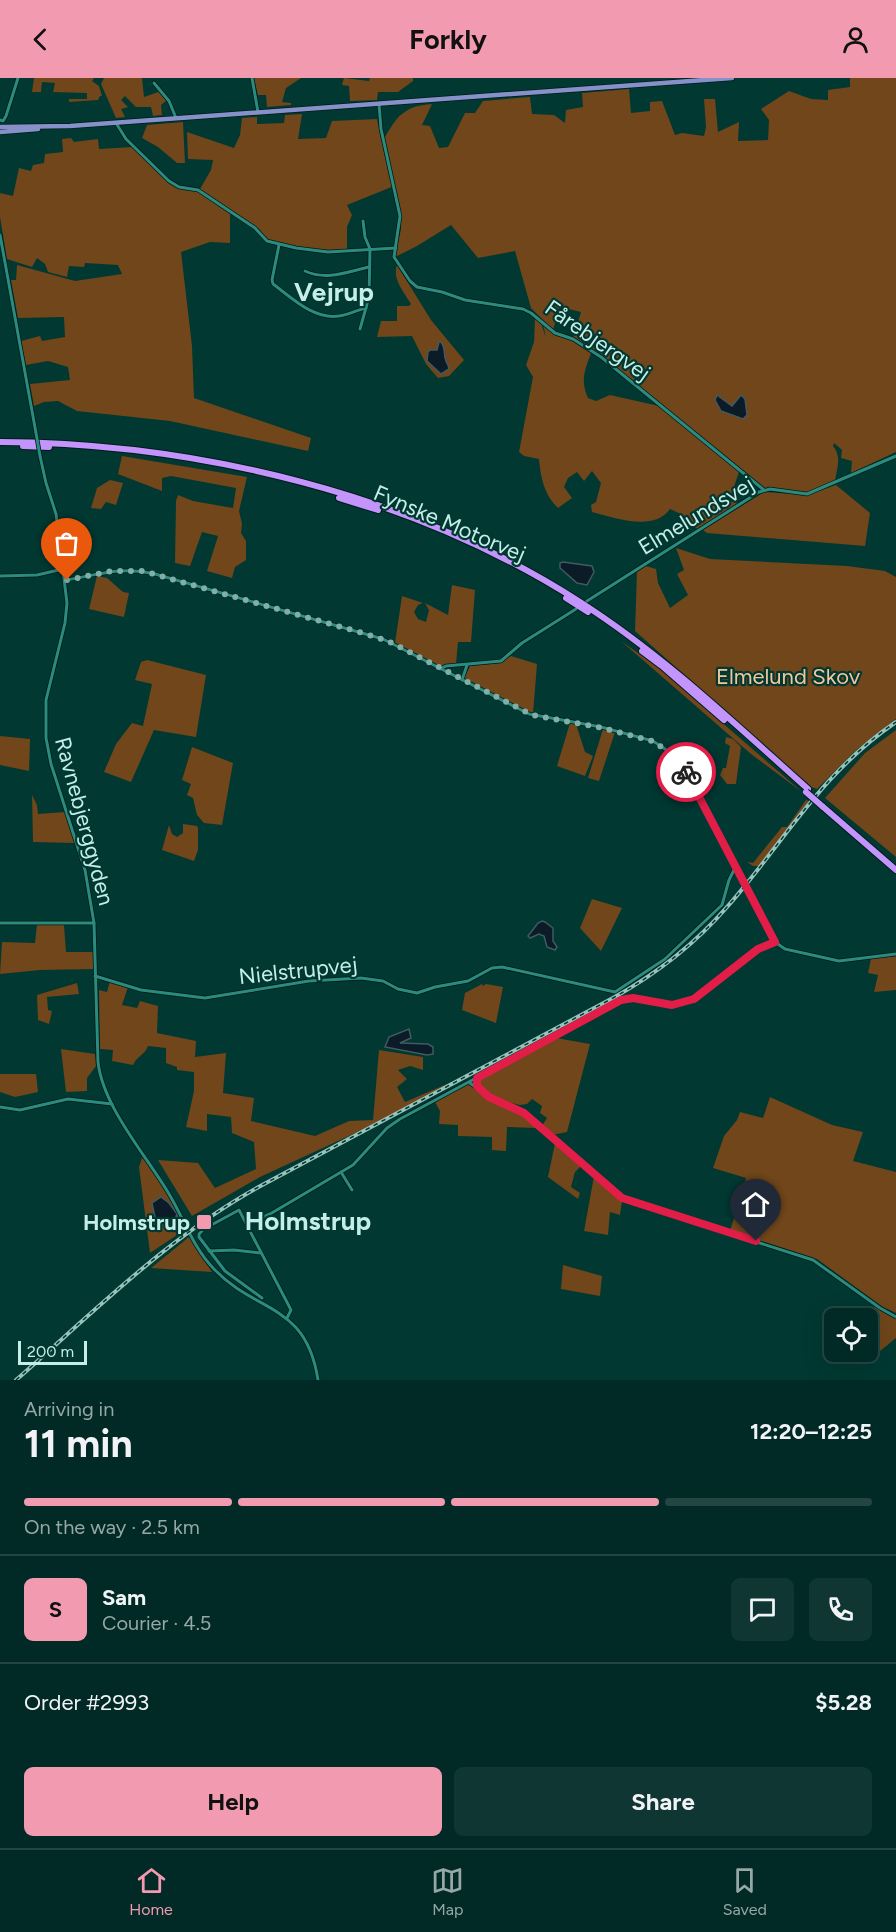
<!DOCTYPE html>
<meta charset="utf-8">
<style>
:root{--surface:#012a26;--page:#0f3632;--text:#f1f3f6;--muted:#96a7a7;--line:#234643;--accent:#f29ab0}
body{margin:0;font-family:Figtree,sans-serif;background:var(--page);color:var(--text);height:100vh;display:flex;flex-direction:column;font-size:22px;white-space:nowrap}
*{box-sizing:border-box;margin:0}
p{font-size:20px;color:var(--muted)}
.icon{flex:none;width:33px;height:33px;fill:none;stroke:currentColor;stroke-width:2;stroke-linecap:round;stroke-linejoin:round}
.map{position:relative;height:1302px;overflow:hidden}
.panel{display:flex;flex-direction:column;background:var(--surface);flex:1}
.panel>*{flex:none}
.buttons{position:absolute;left:824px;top:1230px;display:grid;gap:12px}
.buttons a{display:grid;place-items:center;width:54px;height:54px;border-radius:9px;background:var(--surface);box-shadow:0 6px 24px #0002,0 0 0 2px var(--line);font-size:30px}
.scale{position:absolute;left:18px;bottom:15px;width:69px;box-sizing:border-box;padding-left:6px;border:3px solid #c4eee7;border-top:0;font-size:16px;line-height:21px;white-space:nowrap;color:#c4eee7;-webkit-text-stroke:4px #013832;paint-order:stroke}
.pin{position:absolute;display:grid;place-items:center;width:51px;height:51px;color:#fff;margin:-62px -26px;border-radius:50% 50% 50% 0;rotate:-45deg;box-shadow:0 0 6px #0007}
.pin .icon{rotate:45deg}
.courier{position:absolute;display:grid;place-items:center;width:60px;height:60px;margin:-30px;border:4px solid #e11d48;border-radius:50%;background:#fff;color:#222;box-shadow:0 2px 8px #0007}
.overview em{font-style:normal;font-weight:700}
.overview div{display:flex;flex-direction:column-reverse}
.overview{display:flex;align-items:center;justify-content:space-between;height:102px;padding:0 24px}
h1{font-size:39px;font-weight:700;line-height:45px}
.bar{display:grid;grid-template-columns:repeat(4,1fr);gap:9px 6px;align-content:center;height:72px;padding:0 24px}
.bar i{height:8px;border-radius:4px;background:var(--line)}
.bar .selected{background:var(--accent)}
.bar p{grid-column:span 4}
.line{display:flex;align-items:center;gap:15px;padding:0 24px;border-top:2px solid var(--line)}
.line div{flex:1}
.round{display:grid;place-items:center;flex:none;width:63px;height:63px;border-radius:9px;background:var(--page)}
.cta{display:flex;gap:12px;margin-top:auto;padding:12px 24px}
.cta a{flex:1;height:69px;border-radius:9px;background:var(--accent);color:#111;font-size:24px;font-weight:700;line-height:69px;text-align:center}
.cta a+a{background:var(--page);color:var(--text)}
header{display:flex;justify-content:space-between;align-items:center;height:78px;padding:0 24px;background:var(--accent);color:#111;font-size:27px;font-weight:700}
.dock{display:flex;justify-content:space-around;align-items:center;height:84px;border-top:2px solid var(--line);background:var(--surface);font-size:16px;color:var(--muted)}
.dock a{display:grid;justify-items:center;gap:3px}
.dock .selected{color:var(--accent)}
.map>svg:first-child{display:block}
</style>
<header><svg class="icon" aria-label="back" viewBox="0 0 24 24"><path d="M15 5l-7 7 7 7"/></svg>Forkly<svg class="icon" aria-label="person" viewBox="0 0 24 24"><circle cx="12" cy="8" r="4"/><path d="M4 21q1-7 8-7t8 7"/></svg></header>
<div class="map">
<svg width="896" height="1302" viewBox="0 0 896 1302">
<rect width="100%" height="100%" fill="#013832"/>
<g fill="#70461a">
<path d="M34,0H94L92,3L99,8L102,18H100L98,22L69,24V21H87V15L53,14L55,5L42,4L41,14H32Z"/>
<path d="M104,0H142L144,19L161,13L167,22L161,27L162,37L153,38L151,29H136L125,18L121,22L128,29L121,31L125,39L116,40L101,6Z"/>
<path d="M254,0H301L286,10L282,24L291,25V27L267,29L266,17H258Z"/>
<path d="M344,0L369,3L370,0H413V3L398,14H378L377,22L350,23L349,8L342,7Z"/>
<path d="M850,0H896V374L851,395L852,383L841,380L842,372L834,365L833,368C842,379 837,390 835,403L809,414H803L765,410L761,407L608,283L573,260L581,234L560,229L553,252L531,230L515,173L478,180L451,147L417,168L395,179L401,151V135L394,108L347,127L352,137L347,149V172L328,173L280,166L267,162L259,151L200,111L211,92L213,82L188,81L187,54L234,70L240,57L242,40L257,39V46L284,45L285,37L302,36L298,61L326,60L332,43L377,41L385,78L388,77L384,61C397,38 404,28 432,26L422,47L430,48L439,70L448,69L465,35H475L483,23L530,19L532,36L554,37L565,45L566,32L583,29L582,15L629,11L631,35L650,33V24L662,23L675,57L682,55L704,58L706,49L704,21H715L718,54L739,44L738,63L768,62L769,42L761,31L789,13L811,21L828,22V12L850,9Z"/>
<path d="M183,44L185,85H177L158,69L142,60L147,47Z"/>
<path d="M71,60L74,64L98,61L99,71L133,69L174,108L198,114L230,136V165L210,164L181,174L192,268L194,320L311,360L308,373L170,343L77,333L58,323L44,324L34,328L30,306L70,302L68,289L48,283L26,287L21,263L40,258L42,263L65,259L64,239L18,240L11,202H16L17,187L75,203L122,196L118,187L85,185L84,189L69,188L67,199L48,194L45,186L37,180L32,189L7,181L0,139V115L13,118L19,90L31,93L33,87L44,85L45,76L63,74L62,61Z"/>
<path d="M397,187L431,242L464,282L449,298L438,300L426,286L412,258L377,259L381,243H397V228H409L411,226C404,214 392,201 397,187Z"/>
<path d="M535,241L541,245L546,260L543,246L555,256L573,263L591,275C585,292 580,302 588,320L596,323L610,317L659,328L739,394L729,423L739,425L697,451L681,436L670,431C654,454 615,440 592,434L591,427L596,424L601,405L592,393L584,403L577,394L568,400L564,409L572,420L558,430C544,416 541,401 539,381L524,378L519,374L533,299L526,287L534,264Z"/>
<path d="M122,378L247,399L239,433L242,446L241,455L246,463V482L235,489L232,500L207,493L218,458L202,454L190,488L175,485L176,423L178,417L193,423L233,430L236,410L171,398L162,400V413L118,396Z"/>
<path d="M110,402L123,405L116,427L106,424L101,431L91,430L97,410Z"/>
<path d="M836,407L870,435L865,468L707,455L703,452L764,414L808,417Z"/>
<path d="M676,470L710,481L847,488L885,493L896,499V641L854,674L817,711L811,709L635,553L637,493L646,488L656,491L658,505L670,530L688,517L677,496L684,492Z"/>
<path d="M97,498L107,500L123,514L129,515L124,539L89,531Z"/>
<path d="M452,507L475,512L471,564H458L456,586L440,588L395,565L402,518L423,525L418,527L414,534L418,541L426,544L429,532L425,525L448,537Z"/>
<path d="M621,563L659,590L802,714L751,676Z"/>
<path d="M511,578L537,586L533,636L464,600L470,588L499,585Z"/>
<path d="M147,582L206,597L196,659L154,652L131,704L104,694L116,666L132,645L143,648L152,606L135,602L141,584Z"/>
<path d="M570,645L576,646L585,674L593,678L585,698L557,688Z"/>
<path d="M603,651L615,654L599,703L588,700Z"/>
<path d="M896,652V779L825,720L865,675Z"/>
<path d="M0,658L30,661L29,693L0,687Z"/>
<path d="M726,659L733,661L741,669L736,706H727L720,697L723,690H726L730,668L725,665Z"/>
<path d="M192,669L233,685L222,747L204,745L197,737L193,720L187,717L191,706L182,702Z"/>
<path d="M32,717L37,727L38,736L65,734L75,765L33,764Z"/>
<path d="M806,722L809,723L759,788H753L747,784L753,785L782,749H787Z"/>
<path d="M183,746L197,748L198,750V772L194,783L162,772L169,747L172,756L177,759L183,755Z"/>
<path d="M592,821L622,830L601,873L580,850Z"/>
<path d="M37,846L64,847L66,874H94V891L40,892L0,896L2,864L35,865Z"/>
<path d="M896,878V912L874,914L878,897L868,895L871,881Z"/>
<path d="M110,903L128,909L122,927L137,930L140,923L158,928L157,955L196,963L195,979L226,975L223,1015L254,1020L251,1043L315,1058L349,1043L373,1042L379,972L423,979V992L410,988L398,992L407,1001L397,1009L405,1024L454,1003L377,1045L260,1099L192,1138L158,1082L198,1085L215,1110L256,1091L254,1064L232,1055L231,1039L207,1036V1053L186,1049L194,1013V994L177,992V989L166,985V970L148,968C145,977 137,978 133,987L112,983L113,972L100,971L99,912L107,914Z"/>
<path d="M77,905L79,916L47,919L48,932L52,933L49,946L38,942L37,917Z"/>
<path d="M482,906L483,908L486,906L503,909L496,945L462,932L465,915Z"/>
<path d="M556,960L590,966L567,1054L552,1057L542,1048L547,1040L540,1035L542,1028L532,1021L527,1026L520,1027L495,1021L488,1017L478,1006L479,1000Z"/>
<path d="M61,971L95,976L96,988L87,1000V1013L66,1014Z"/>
<path d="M0,996H36L38,1014L15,1019L0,1014Z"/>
<path d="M467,1006L476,1009L489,1020L516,1031L536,1048V1050L507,1049L506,1073L492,1072V1059L458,1058V1047L439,1046L440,1033L435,1024Z"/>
<path d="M770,1019L832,1047L863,1054L853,1083L896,1094V1235L883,1229L817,1181L730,1153L746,1100L713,1090L724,1058L737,1042L740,1034L763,1040Z"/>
<path d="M555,1065L581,1088L575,1094L571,1109L580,1115L578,1121L548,1099Z"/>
<path d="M143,1077L166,1113L186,1151L150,1175L139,1089Z"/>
<path d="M594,1098L622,1123L620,1137L610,1134L608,1157L584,1153Z"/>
<path d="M189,1159L212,1194L151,1190Z"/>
<path d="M563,1187L602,1198L600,1218L561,1211Z"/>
<path d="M875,1228L896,1240V1260L869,1282L863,1275L867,1274V1267L879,1248L867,1243Z"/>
</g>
<g fill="#0b1b27" stroke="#425a61" stroke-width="1.5">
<path d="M439,264H441C447,272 442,279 448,287L449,291L441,296L427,283L428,274L430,272H437Z"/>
<path d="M717,317L732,328L741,317L745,321L747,337L743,341L721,333L715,322Z"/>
<path d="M563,484L592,488L594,494L587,507L577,505L560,490V485Z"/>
<path d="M542,843L545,844L553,850V863L557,869L555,872L547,869L544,858L539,856L530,860L528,858L538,845Z"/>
<path d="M409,951L411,960L400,965L428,966L433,969V976L427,977L385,969L389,959Z"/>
<path d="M161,1119L169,1125L177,1136L175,1142L168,1148C153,1146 155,1137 152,1125Z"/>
</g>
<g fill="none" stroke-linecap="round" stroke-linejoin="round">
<g stroke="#011c19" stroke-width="4.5">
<g id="minor">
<path d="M252,0L258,34"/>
<path d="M154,5L169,23L176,40"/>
<path d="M379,26L381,51L400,138L394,179L410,203L417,209L442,214L465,222L523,231L531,235L555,255L573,261L601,279L764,412"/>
<path d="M0,42L3,43L6,38L18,0"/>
<path d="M116,45L126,61L169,103L179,109L198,112L255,150L267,163L296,170L328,174L396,170"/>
<path d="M0,157L36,355"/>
<path d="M279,167L272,202L273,206C292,220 314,242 339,238C348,237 357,232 366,230"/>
<path d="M305,193C326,203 347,194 369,189"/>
<path d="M360,251L369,219L370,171L365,159L363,143"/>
<path d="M40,378L46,405L56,436L67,525L65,545L46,622V660L51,686L85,792L94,845L98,984C103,1029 146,1077 169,1116C184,1141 193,1169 213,1190C256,1236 306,1224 318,1302"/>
<path d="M0,498L37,497L63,491"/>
<path d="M66,502C98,497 121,488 155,496L383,561L529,636L601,649L653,663L671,675L684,691L775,864L785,871L839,883L896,876"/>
<path d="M587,523L759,414L770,411L807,416L896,378"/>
<path d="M440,591L446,588L501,583L522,565L576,531"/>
<path d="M462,602L467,587"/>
<path d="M0,845H94"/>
<path d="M95,898L141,912L205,920L309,903L361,900L383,903L398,911L417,915L435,909L468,903L492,890L502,889L615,914L665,881L722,827L729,802L736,788"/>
<path d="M470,1005L489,1019L524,1035L622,1121L813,1182L880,1230L896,1239"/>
<path d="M0,1029L20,1032L68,1021L112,1026"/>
<path d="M341,1094L352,1112"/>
<path d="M247,1146L270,1136L353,1087L387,1050L400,1041L621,922L633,920L672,927L694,921L758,871L775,864"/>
<path d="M209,1173L234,1172L260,1175"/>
<path d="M262,1220L225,1193L199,1159V1156L204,1151L239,1132L291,1232L287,1240"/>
</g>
</g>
<g stroke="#011c19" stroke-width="6">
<g id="major">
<path d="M0,49L70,48L732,0"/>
<path d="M0,54L38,51"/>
</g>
</g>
<g stroke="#011c19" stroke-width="8">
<g id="highway">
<path d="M0,364C198,365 412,416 580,524C663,577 735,646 808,711"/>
<path d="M23,368L49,369"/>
<path d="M339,420L378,432"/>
<path d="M566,520L588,534"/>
<path d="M642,573L662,588L724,642"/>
<path d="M822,728L896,792"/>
</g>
</g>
<use href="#minor" stroke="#2b8b7f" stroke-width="3"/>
<use href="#major" stroke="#8691ca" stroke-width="4.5"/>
<use href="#highway" stroke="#c395fc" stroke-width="6"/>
<g stroke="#96c3bc" stroke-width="4">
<path id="rail" d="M16,1302C95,1233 173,1154 266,1105L613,920C656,896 695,866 727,829C785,763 821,695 896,644"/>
</g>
<use href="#rail" stroke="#013832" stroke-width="1.5" stroke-dasharray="4.5" stroke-linecap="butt"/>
<g stroke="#011c19" stroke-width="4.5" stroke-linecap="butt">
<path id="minor-bridge" d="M36,355L40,378"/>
</g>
<g stroke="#011c19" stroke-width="8" stroke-linecap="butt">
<path id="highway-bridge" d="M806,714L822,728"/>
</g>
<use href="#minor-bridge" stroke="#2b8b7f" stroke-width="3"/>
<use href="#highway-bridge" stroke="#c395fc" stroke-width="6"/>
</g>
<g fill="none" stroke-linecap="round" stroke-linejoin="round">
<path stroke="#80aea8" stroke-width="6" stroke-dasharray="0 10.8" d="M67,502L112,493H143L366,556L388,563L532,637L603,650L652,663L671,675L686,694"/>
<path stroke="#e11d48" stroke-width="8" d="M686,694L775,864L758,871L694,921L672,927L633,920L621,922L477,1000V1008L489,1019L524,1035L622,1120L756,1163"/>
</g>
<rect fill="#f29ab0" stroke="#013832" stroke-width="2" x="196" y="1136" width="16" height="16" rx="3"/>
<g text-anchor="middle" stroke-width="4.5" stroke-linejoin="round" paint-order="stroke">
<g font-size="22" fill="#c4eee7" stroke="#013832">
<text transform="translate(598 262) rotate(35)" y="8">Fårebjergvej</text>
<text transform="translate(696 437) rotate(-31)" y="8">Elmelundsvej</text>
<text transform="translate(450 445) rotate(23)" y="8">Fynske Motorvej</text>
<text transform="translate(85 743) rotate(75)" y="8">Ravnebjerggyden</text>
<text transform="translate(298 892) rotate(-6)" y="8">Nielstrupvej</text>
</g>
<g font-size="22" fill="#f4c69c" stroke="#013832">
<text x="788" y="606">Elmelund Skov</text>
</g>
<g font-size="22" font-weight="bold" fill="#c4eee7" stroke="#013832" text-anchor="end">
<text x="190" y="1152">Holmstrup</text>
</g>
<g font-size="26" font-weight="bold" fill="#c4eee7" stroke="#013832">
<text x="334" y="223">Vejrup</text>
<text x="308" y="1152">Holmstrup</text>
</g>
</g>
</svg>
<div class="buttons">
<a><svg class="icon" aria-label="locate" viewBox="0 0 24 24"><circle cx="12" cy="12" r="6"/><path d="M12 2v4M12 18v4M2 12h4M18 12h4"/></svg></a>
</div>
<div class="scale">200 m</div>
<div class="pin" style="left:67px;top:502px;background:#ea580c"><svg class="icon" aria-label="bag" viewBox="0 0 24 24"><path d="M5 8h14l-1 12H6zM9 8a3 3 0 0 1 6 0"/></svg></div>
<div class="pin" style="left:756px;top:1163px;background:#1f2937"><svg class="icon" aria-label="home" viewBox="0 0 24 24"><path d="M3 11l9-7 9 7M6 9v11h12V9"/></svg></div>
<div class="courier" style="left:686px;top:694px"><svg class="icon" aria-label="bike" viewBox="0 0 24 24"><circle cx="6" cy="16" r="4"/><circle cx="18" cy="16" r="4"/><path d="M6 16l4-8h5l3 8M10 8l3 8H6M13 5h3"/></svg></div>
</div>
<section class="panel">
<div class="overview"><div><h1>11 min</h1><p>Arriving in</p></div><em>12:20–12:25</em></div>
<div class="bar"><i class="selected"></i><i class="selected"></i><i class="selected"></i><i></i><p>On the way · 2.5 km</p></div>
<div class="line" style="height:108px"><b class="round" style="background:var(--accent);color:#111">S</b><div><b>Sam</b><p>Courier · 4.5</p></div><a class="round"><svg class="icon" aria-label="chat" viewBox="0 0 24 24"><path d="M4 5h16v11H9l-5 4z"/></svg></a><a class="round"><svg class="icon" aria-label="phone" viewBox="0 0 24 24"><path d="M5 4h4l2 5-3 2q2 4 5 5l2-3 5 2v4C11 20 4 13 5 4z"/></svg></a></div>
<div class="line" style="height:78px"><div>Order #2993</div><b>$5.28</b></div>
<div class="cta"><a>Help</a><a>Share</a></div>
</section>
<nav class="dock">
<a class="selected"><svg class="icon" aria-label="home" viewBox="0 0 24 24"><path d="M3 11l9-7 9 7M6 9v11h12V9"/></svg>Home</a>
<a><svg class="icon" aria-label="map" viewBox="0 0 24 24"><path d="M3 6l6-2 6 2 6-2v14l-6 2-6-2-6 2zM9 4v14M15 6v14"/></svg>Map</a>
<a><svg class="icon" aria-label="saved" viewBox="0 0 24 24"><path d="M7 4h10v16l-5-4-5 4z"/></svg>Saved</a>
</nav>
